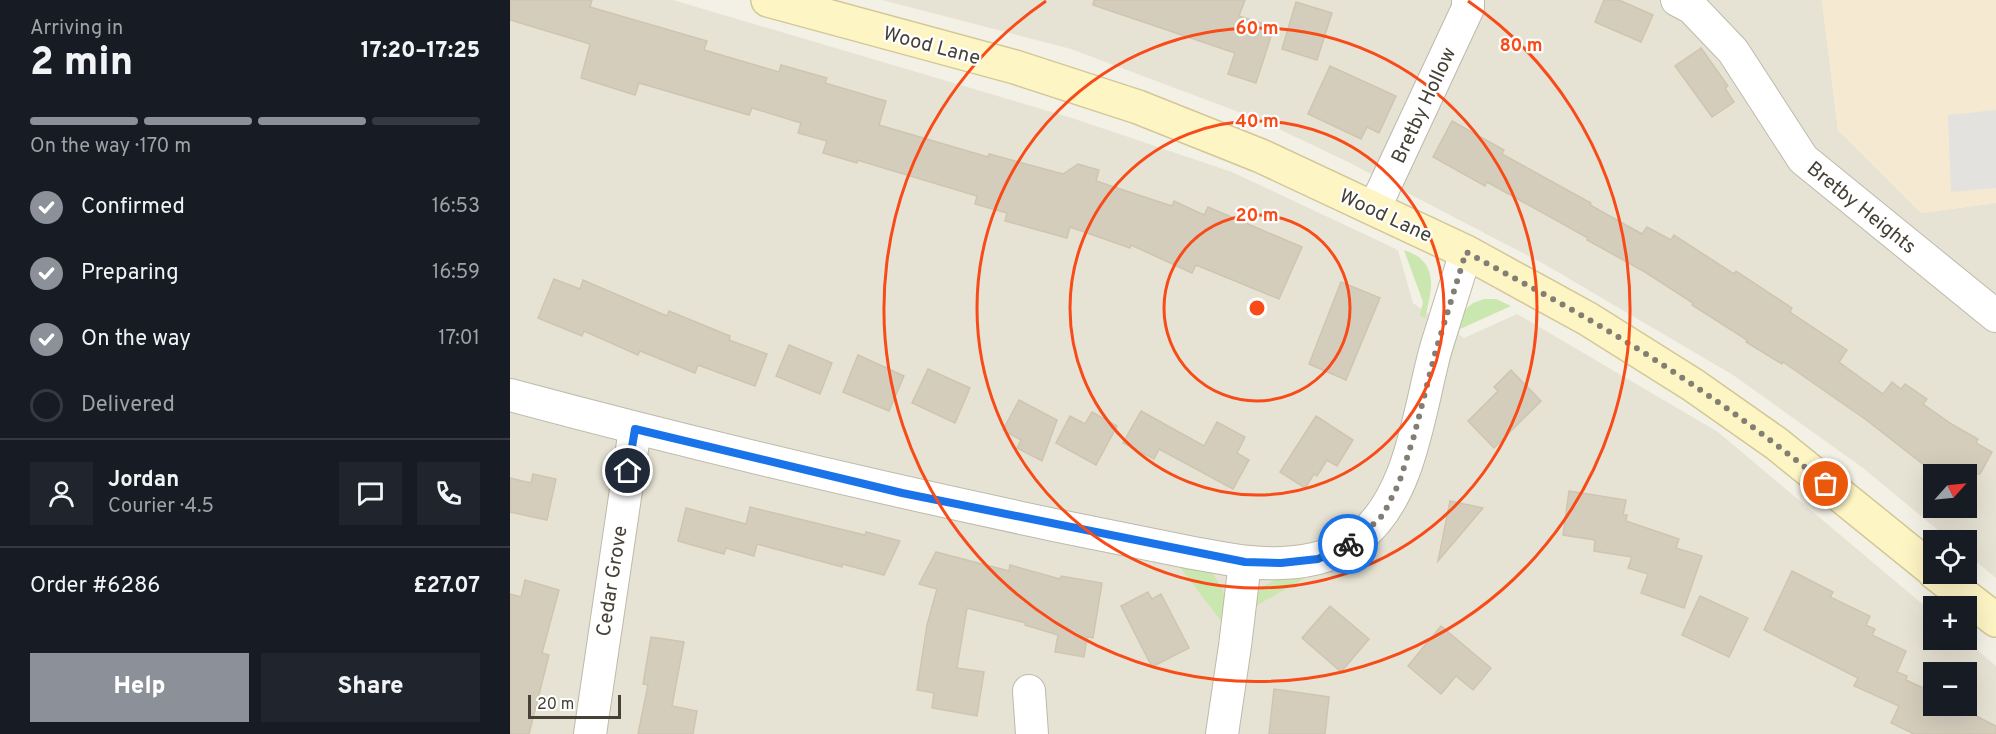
<!DOCTYPE html>
<meta charset="utf-8">
<style>
:root{--surface:#171b24;--page:#20242c;--text:#f1f3f6;--muted:#9ea1a6;--line:#363941;--accent:#8c9099}
body{margin:0;font-family:Overpass,sans-serif;background:var(--page);color:var(--text);height:100vh;display:flex;flex-direction:column;font-size:22px;white-space:nowrap}
*{box-sizing:border-box;margin:0}
p{font-size:20px;color:var(--muted)}
.icon{flex:none;width:33px;height:33px;fill:none;stroke:currentColor;stroke-width:2;stroke-linecap:round;stroke-linejoin:round}
.map{position:relative;flex:1;overflow:hidden}
.side{display:flex;flex-direction:column;background:var(--surface);width:510px}
.side>*{flex:none}
.needle{width:39px;rotate:63deg}
.fabs{position:absolute;left:1413px;top:464px;display:grid;gap:12px}
.fabs a{display:grid;place-items:center;width:54px;height:54px;border-radius:0px;background:var(--surface);box-shadow:0 6px 24px #0002;font-size:30px}
.scale{position:absolute;left:18px;bottom:15px;width:93px;box-sizing:border-box;padding-left:6px;border:3px solid #464136;border-top:0;font-size:16px;line-height:21px;white-space:nowrap;color:#464136;-webkit-text-stroke:4px #fff;paint-order:stroke}
.pin{position:absolute;display:grid;place-items:center;width:51px;height:51px;color:#fff;margin:-26px;border:3px solid #fff;border-radius:50%;box-shadow:0 2px 6px #0007}
.courier{position:absolute;display:grid;place-items:center;width:60px;height:60px;margin:-30px;border:4px solid #1a73e8;border-radius:50%;background:#fff;color:#222;box-shadow:0 2px 8px #0007}
.head em{font-style:normal;font-weight:800}
.head div{display:flex;flex-direction:column-reverse}
.head{display:flex;align-items:center;justify-content:space-between;height:102px;padding:0 30px}
h1{font-size:39px;font-weight:800;line-height:45px}
.bar{display:grid;grid-template-columns:repeat(4,1fr);gap:9px 6px;align-content:center;height:72px;padding:0 30px}
.bar i{height:8px;border-radius:4px;background:var(--line)}
.bar .selected{background:var(--accent)}
.bar p{grid-column:span 4}
.line{display:flex;align-items:center;gap:15px;padding:0 30px;border-top:2px solid var(--line)}
.line div{flex:1}
.round{display:grid;place-items:center;flex:none;width:63px;height:63px;border-radius:0px;background:var(--page)}
ol{padding:0 30px;list-style:none}
li{display:flex;align-items:center;gap:18px;height:66px}
li p{margin-inline-start:auto}
li .icon{padding:6px;border-radius:50%;background:var(--accent);color:#fff;stroke-width:4}
li:last-child{color:var(--muted)}
li i{width:33px;height:33px;border:3px solid var(--line);border-radius:50%}
.button{display:flex;gap:12px;margin-top:auto;padding:12px 30px}
.button a{flex:1;height:69px;border-radius:0px;background:var(--accent);color:#fff;font-size:24px;font-weight:800;line-height:69px;text-align:center}
.button a+a{background:var(--page);color:var(--text)}
main{display:flex;flex:1;min-height:0}
.map>svg:first-child{display:block}
</style>
<main>
<section class="side">
<div class="head"><div><h1>2 min</h1><p>Arriving in</p></div><em>17:20–17:25</em></div>
<div class="bar"><i class="selected"></i><i class="selected"></i><i class="selected"></i><i></i><p>On the way · 170 m</p></div>
<ol>
<li><svg class="icon" aria-label="check" viewBox="0 0 24 24"><path d="M5 12l5 5 9-10"/></svg>Confirmed<p>16:53</p></li>
<li><svg class="icon" aria-label="check" viewBox="0 0 24 24"><path d="M5 12l5 5 9-10"/></svg>Preparing<p>16:59</p></li>
<li><svg class="icon" aria-label="check" viewBox="0 0 24 24"><path d="M5 12l5 5 9-10"/></svg>On the way<p>17:01</p></li>
<li><i></i>Delivered</li>
</ol>
<div class="line" style="height:108px"><a class="round"><svg class="icon" aria-label="person" viewBox="0 0 24 24"><circle cx="12" cy="8" r="4"/><path d="M4 21q1-7 8-7t8 7"/></svg></a><div><b>Jordan</b><p>Courier · 4.5</p></div><a class="round"><svg class="icon" aria-label="chat" viewBox="0 0 24 24"><path d="M4 5h16v11H9l-5 4z"/></svg></a><a class="round"><svg class="icon" aria-label="phone" viewBox="0 0 24 24"><path d="M5 4h4l2 5-3 2q2 4 5 5l2-3 5 2v4C11 20 4 13 5 4z"/></svg></a></div>
<div class="line" style="height:78px"><div>Order #6286</div><b>£27.07</b></div>
<div class="button"><a>Help</a><a>Share</a></div>
</section>
<div class="map">
<svg width="1486" height="734" viewBox="0 0 1486 734">
<rect width="100%" height="100%" fill="#f3f0e6"/>
<g fill="#e7e3d4" fill-rule="evenodd">
<path d="M0,0H163L562,118L722,172L888,250L903,303L954,338L1007,314L1208,432L1423,613L1424,639H1454L1486,666V734H0ZM1424,672H1456V705H1424Z"/>
<path d="M372,0H1312L1328,130L1411,213L1486,203V578L1457,554L1456,540H1440L1353,468L1223,375L1034,264L840,163L750,120L561,49ZM1424,474H1456V507H1424Z"/>
</g>
<path fill="#f5e9d1" d="M1312,0H1486V203L1411,213L1328,130Z"/>
<g fill="#cae7af">
<path d="M894,250C899,252 907,255 911,259C928,275 919,299 915,318L910,316L913,302Z"/>
<path d="M974,299H986L1001,306L950,329L930,395L949,315L963,303Z"/>
<path d="M852,546L855,553L819,572L799,576L744,607C744,603 744,600 745,597C753,576 829,555 852,546Z"/>
<path d="M663,558L701,571L712,588L716,602L714,625Z"/>
</g>
<path fill="#e4e2de" d="M1486,110V188L1441,192L1438,115Z"/>
<g fill="#d5cdbc" stroke="#cfc5af" stroke-width="1.5">
<path d="M0,0H82L80,7L197,41L194,50L269,72L271,65L317,78L315,83L376,101L369,125L478,157L479,154L553,174L568,164L589,170L586,181L662,206L664,201L694,215L698,207L792,247L769,299L686,265L682,273L621,245L620,248L560,227L557,238L495,221L497,213L465,204L467,196L347,160V163L313,153L317,141L288,133L291,123L242,108L239,115L129,83L125,95L71,78L80,44L0,20Z"/>
<path d="M584,0H735L729,16L764,27L746,83L718,74L725,53L583,5Z"/>
<path d="M1094,0H1109L1143,15L1131,42L1085,22Z"/>
<path d="M786,2L822,13L807,60L772,49Z"/>
<path d="M1191,48L1218,86L1215,88L1224,102L1202,117L1165,66Z"/>
<path d="M820,66L886,96L869,133L857,127L851,139L798,114Z"/>
<path d="M942,121L994,150L992,154L1081,203L1080,205L1132,234L1137,227L1161,240L1164,235L1224,274L1226,271L1282,308L1280,312L1337,350L1329,362L1373,394L1382,382L1391,389L1395,384L1417,399L1413,404L1443,425L1468,439L1466,443L1482,452L1470,474H1431L1413,464L1355,419L1273,362L1272,364L1236,342L1237,340L1182,305L1183,303L1135,272L1077,240L1078,238L977,182L975,186L923,157Z"/>
<path d="M44,279L70,289L73,280L157,316L159,311L220,336L219,340L257,354L245,386L188,365L185,373L130,351L128,355L74,331L72,336L28,318Z"/>
<path d="M831,282L870,298L836,380L799,364Z"/>
<path d="M279,345L322,363L310,394L266,376Z"/>
<path d="M348,355L394,376L379,411L333,392Z"/>
<path d="M418,369L460,388L445,423L402,403Z"/>
<path d="M1001,370L1031,401L984,448L958,421L988,391L984,387Z"/>
<path d="M509,400L547,420L532,461L507,448L511,440L493,430Z"/>
<path d="M631,411L694,446L707,422L735,437L727,453L739,460L723,489L649,449L644,459L613,443Z"/>
<path d="M582,412L607,426L586,465L546,443L560,416L575,424Z"/>
<path d="M806,416L843,440L827,466L817,460L807,476L804,474L795,488L770,472Z"/>
<path d="M23,474L46,479L37,520L0,512V478L21,483Z"/>
<path d="M1059,491L1116,500L1113,515H1117L1116,521L1169,539L1166,548L1192,556L1174,608L1131,593L1138,574L1118,568L1122,557L1084,551L1085,540L1053,535Z"/>
<path d="M940,501L973,508L928,561Z"/>
<path d="M240,507L355,535L356,532L390,541L374,575L332,564V567L247,544L244,556L216,548L214,554L168,541L176,508L236,524Z"/>
<path d="M426,552L499,571L500,565L550,579L551,576L592,583L583,638L577,637L574,657L545,652L548,635L515,625L516,623L457,608L447,668L474,672L467,716L422,708L424,693L407,690L417,625L427,589L409,584Z"/>
<path d="M1282,571L1323,592L1320,597L1360,616L1356,625L1365,629L1362,635L1396,651L1387,672L1397,676L1396,680L1424,693V705H1445L1486,726V734H1404L1381,723L1389,706L1344,686L1348,678L1254,630Z"/>
<path d="M15,580L49,590L32,653L39,655L19,734H0V594L11,597Z"/>
<path d="M638,592L642,599L651,594L679,648L642,667L611,606Z"/>
<path d="M1190,596L1238,618L1219,657L1172,635Z"/>
<path d="M820,606L859,639L831,672L792,638Z"/>
<path d="M931,626L981,668L963,690L946,676L931,694L898,666Z"/>
<path d="M141,637L174,642L162,706L187,711L183,734H128L138,685L133,684Z"/>
<path d="M764,689L819,697L815,734H759Z"/>
</g>
<g fill="none" stroke-linecap="round" stroke-linejoin="round">
<g stroke="#beb9a9" stroke-width="34">
<g id="street">
<path d="M1167,0L1182,8L1223,51L1293,159L1486,316"/>
<path d="M864,209L958,8V0"/>
<path d="M0,395C182,444 365,487 549,526C594,535 639,544 683,553C713,558 742,565 772,563C799,562 828,555 849,538C902,496 909,409 926,348C936,316 946,284 956,252"/>
<path d="M519,691L522,734"/>
<path d="M80,734L125,429"/>
<path d="M712,734L725,646L735,562"/>
</g>
</g>
<g stroke="#d3c796" stroke-width="36">
<g id="secondary">
<path d="M258,0L505,67L628,107L751,156L956,252L1078,319L1183,385L1267,444L1424,571"/>
<path d="M1425,573L1486,620"/>
</g>
</g>
<use href="#street" stroke="#fff" stroke-width="32"/>
<use href="#secondary" stroke="#fef5c5" stroke-width="33"/>
</g>
<g fill="none" stroke-linecap="round" stroke-linejoin="round">
<path stroke="#837e74" stroke-width="6" stroke-dasharray="0 10.8" d="M838,544L848,539L873,515L889,483L904,436L926,350L956,252C996,274 1037,295 1076,318C1160,366 1241,423 1316,484"/>
<path stroke="#1a73e8" stroke-width="8" d="M118,471L125,429L392,493L735,562L771,563L808,559L838,544"/>
</g>
<g fill="none" stroke="#f84b18" stroke-width="3">
<circle cx="747" cy="308" r="93"/>
<circle cx="747" cy="308" r="187"/>
<circle cx="747" cy="308" r="280"/>
<path d="M958 1A373 373 0 1 1 536 1"/>
</g>
<g text-anchor="middle" stroke-width="4.5" stroke-linejoin="round" paint-order="stroke">
<g font-size="20" fill="#464136" stroke="#fff">
<text transform="translate(422 45) rotate(15)" y="7">Wood Lane</text>
<text transform="translate(913 105) rotate(-65)" y="7">Bretby Hollow</text>
<text transform="translate(1352 207) rotate(39)" y="7">Bretby Heights</text>
<text transform="translate(876 215) rotate(25)" y="7">Wood Lane</text>
<text transform="translate(101 581) rotate(-81)" y="7">Cedar Grove</text>
</g>
</g>
<circle cx="747" cy="308" r="9" fill="#f84b18" stroke="#fff" stroke-width="3"/>
<g font-size="18" text-anchor="middle" font-weight="bold" fill="#f84b18" stroke="#fff" stroke-width="4.5" stroke-linejoin="round" paint-order="stroke">
<text x="747" y="34">60 m</text>
<text x="1011" y="51">80 m</text>
<text x="747" y="127">40 m</text>
<text x="747" y="221">20 m</text>
</g>
</svg>
<div class="fabs">
<a><svg class="needle" viewBox="-14 -14 28 28"><path d="M0-13l5 13h-10z" fill="#e53935"/><path d="M0 13l5-13h-10z" fill="#9ea1a6"/></svg></a>
<a><svg class="icon" aria-label="locate" viewBox="0 0 24 24"><circle cx="12" cy="12" r="6"/><path d="M12 2v4M12 18v4M2 12h4M18 12h4"/></svg></a>
<a>+</a>
<a>−</a>
</div>
<div class="scale">20 m</div>
<div class="pin" style="left:1316px;top:484px;background:#ea580c"><svg class="icon" aria-label="bag" viewBox="0 0 24 24"><path d="M5 8h14l-1 12H6zM9 8a3 3 0 0 1 6 0"/></svg></div>
<div class="pin" style="left:118px;top:471px;background:#1f2937"><svg class="icon" aria-label="home" viewBox="0 0 24 24"><path d="M3 11l9-7 9 7M6 9v11h12V9"/></svg></div>
<div class="courier" style="left:838px;top:544px"><svg class="icon" aria-label="bike" viewBox="0 0 24 24"><circle cx="6" cy="16" r="4"/><circle cx="18" cy="16" r="4"/><path d="M6 16l4-8h5l3 8M10 8l3 8H6M13 5h3"/></svg></div>
</div>
</main>
